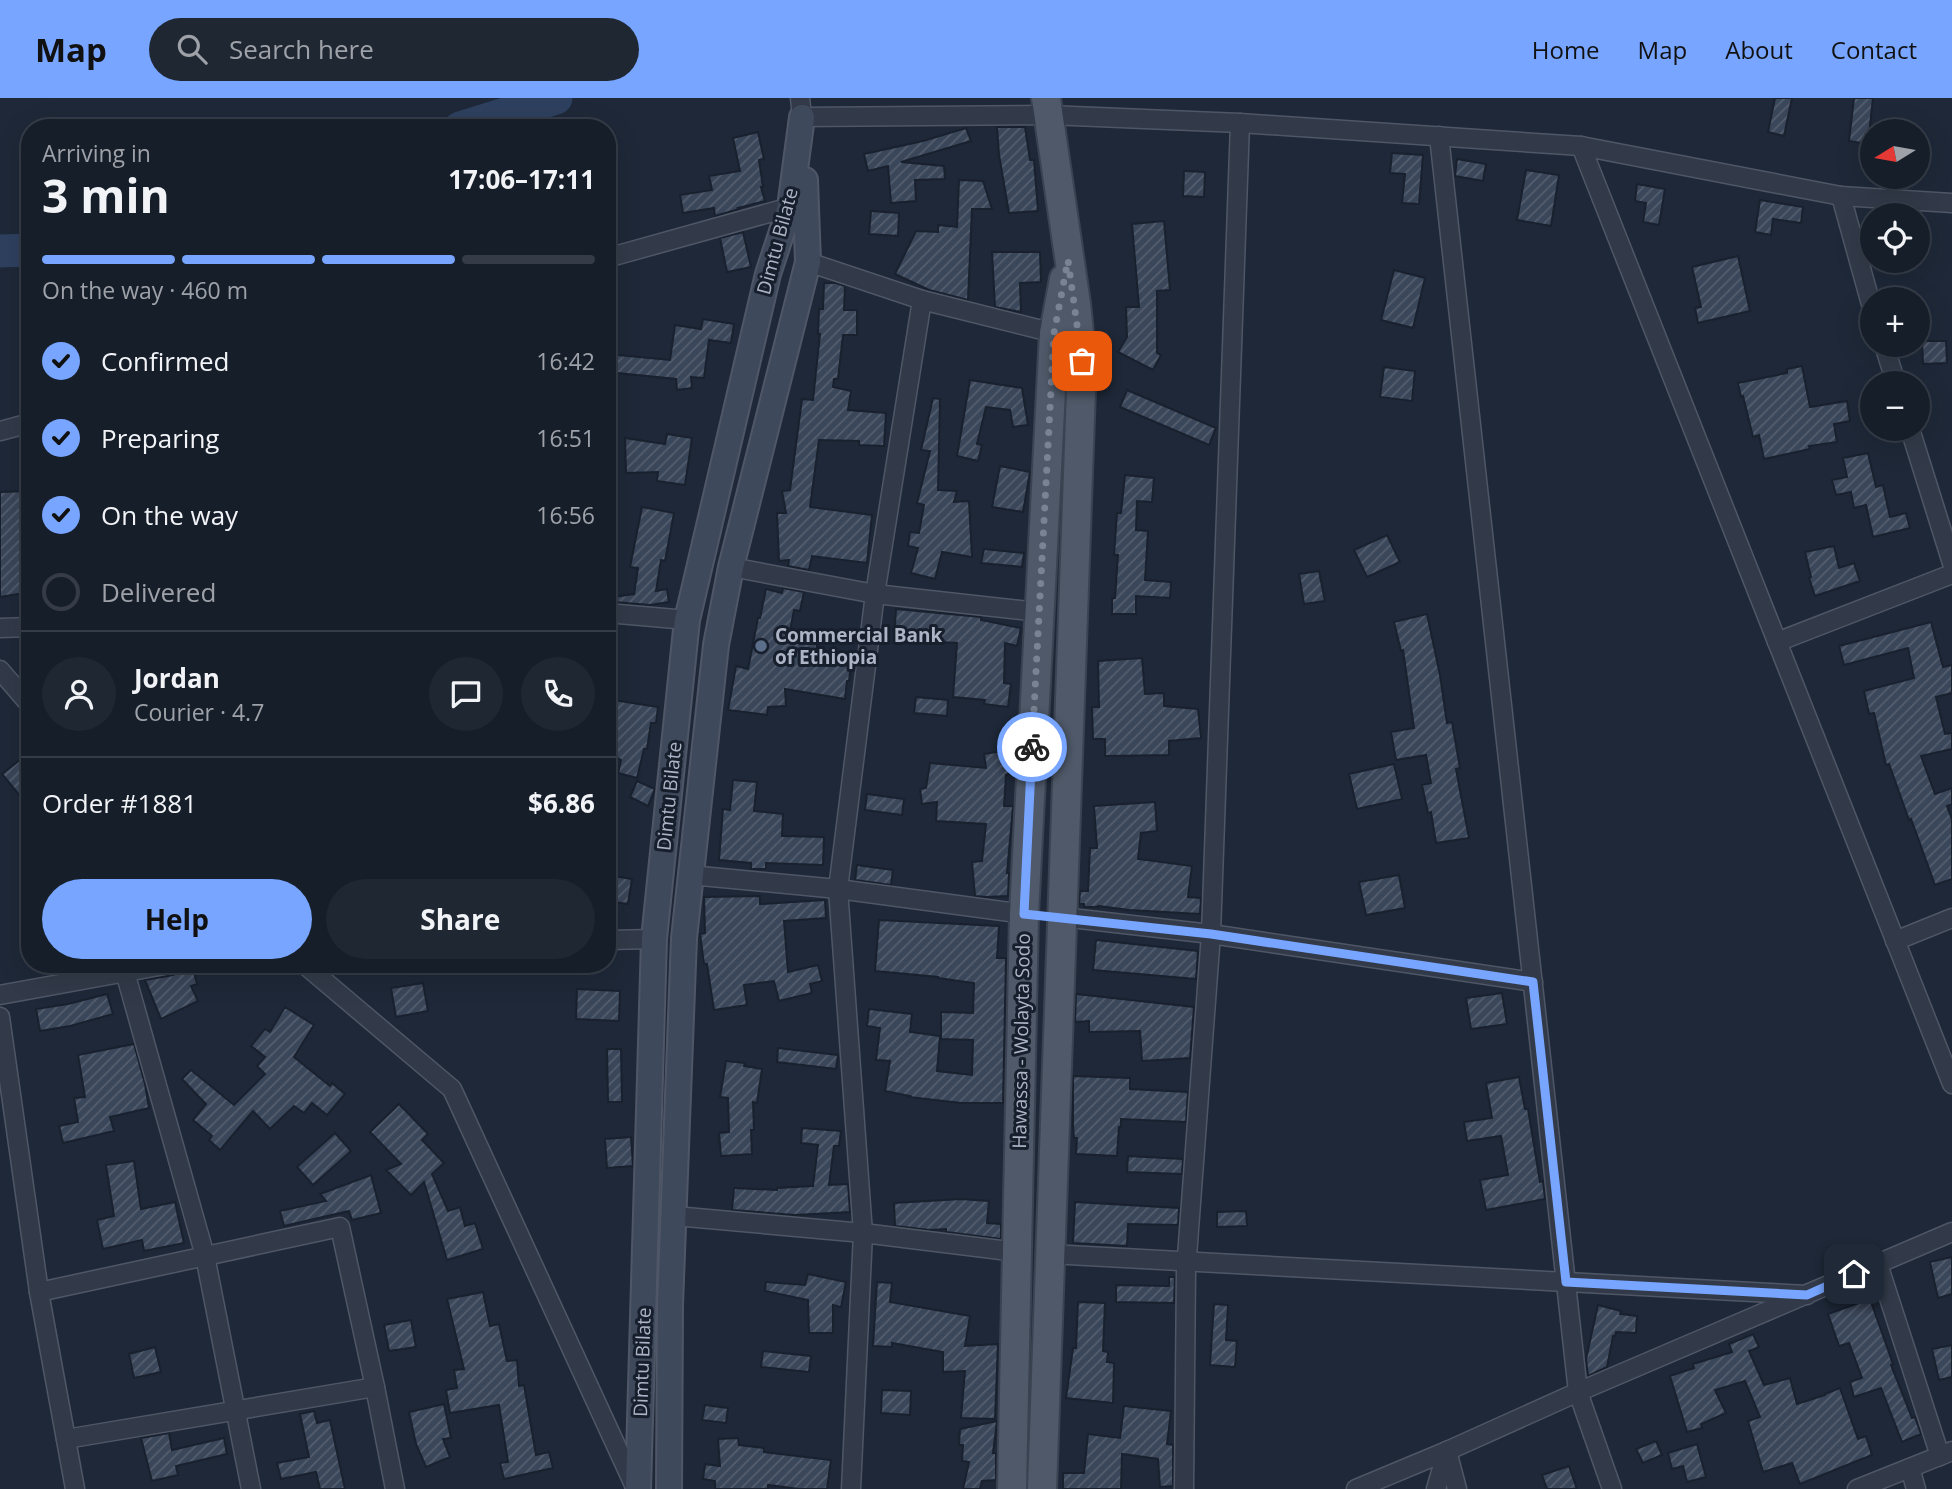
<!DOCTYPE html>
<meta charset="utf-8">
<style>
:root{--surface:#161e2a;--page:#1f2732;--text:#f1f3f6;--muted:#9ea2a8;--line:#353c47;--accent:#77a5ff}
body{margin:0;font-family:"Open Sans",sans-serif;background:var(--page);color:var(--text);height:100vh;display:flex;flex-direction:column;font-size:26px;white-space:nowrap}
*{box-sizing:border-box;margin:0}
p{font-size:23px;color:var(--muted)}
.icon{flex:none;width:38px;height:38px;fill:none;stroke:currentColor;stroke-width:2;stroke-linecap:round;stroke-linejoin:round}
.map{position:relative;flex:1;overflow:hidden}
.side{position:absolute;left:21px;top:21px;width:595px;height:854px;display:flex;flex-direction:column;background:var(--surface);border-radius:28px;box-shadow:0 7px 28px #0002,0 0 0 2px var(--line)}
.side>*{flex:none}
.needle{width:46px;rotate:259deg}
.controls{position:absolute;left:1860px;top:21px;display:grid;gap:14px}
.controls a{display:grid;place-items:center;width:70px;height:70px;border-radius:50%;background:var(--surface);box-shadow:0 7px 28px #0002,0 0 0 2px var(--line);font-size:35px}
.pin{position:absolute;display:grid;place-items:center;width:60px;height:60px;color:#fff;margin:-30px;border-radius:14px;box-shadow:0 4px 10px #0006}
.courier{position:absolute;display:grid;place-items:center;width:70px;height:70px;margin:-35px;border:5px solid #77a5ff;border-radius:50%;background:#fff;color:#222;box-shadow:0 2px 9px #0007}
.head em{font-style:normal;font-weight:700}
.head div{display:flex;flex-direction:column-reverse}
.head{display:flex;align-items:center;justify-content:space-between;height:119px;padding:0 21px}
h1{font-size:46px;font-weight:700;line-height:52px}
.bar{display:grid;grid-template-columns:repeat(4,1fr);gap:10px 7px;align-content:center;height:84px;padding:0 21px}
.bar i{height:9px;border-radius:5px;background:var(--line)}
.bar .selected{background:var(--accent)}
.bar p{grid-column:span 4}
.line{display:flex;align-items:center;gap:18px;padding:0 21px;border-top:2px solid var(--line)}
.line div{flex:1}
.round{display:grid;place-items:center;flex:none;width:74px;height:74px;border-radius:37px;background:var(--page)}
ol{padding:0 21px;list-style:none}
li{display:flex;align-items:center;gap:21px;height:77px}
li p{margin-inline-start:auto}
li .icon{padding:7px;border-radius:50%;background:var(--accent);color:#111;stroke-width:4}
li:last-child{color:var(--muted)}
li i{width:38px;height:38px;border:4px solid var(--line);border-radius:50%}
.cta{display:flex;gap:14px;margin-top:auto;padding:14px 21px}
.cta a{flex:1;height:80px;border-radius:42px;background:var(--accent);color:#111;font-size:28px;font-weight:700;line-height:80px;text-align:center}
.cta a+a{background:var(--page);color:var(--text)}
header{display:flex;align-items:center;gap:42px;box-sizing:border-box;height:98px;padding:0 35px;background:var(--accent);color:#111}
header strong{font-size:33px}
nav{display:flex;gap:38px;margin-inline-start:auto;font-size:24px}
.search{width:490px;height:63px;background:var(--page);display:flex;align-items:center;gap:18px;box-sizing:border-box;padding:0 24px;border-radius:38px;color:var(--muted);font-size:26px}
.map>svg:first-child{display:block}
</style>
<header>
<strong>Map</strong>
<div class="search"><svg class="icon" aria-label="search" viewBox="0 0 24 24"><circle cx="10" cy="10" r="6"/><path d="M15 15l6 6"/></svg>Search here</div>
<nav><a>Home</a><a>Map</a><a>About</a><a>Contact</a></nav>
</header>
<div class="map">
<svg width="1952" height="1391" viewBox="0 0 1952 1391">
<defs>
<pattern id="building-hatch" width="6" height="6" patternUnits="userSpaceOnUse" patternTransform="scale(1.75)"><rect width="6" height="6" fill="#3a4659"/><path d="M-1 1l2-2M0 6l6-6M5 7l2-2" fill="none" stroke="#545e6f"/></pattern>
</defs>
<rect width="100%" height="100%" fill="#1e2838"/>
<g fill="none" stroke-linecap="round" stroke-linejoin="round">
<g stroke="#2e405f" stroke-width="33">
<path d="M460,30L556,0"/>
<path d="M0,153L30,152"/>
</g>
</g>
<g fill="url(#building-hatch)" stroke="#19212f" stroke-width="2">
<path d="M1775,0H1792L1784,38L1768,34Z"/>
<path d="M1854,0H1873L1868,46L1849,43Z"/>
<path d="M997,29H1025L1030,62H1034L1038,113L1009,115L999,57Z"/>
<path d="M966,30L971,43L901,64L944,68L945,81L915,82L916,103L891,105L888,68L868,73L864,56L923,43Z"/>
<path d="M758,34L764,61L759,62L763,89H761L765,103L738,110L739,111L715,118L714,110L683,115L680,97L712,92L709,78L740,73L733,40Z"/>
<path d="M1392,55L1423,57L1419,106L1402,105L1405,76L1390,75Z"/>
<path d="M1457,61L1486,66L1483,83L1455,78Z"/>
<path d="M1526,72L1559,77L1551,128L1517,122Z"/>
<path d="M1184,73L1205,74L1204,99L1183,98Z"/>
<path d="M959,82L983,83L992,111H972L968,202L929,192L895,176L916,133L938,134V127L957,129Z"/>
<path d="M1637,86L1665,91L1659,127L1643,124L1646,105L1635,103Z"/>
<path d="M1760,102L1803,109L1801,125L1773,121L1771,137L1755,134Z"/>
<path d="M871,113L899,115L898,138L869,136Z"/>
<path d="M1164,123L1170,192L1157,193V255L1161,257L1153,272L1118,254L1127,239L1126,209H1139L1132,126Z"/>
<path d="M743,134L751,169L727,174L720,140Z"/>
<path d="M992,154H1040L1041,184L1020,185L1021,214L995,209Z"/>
<path d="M1738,158L1750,213L1698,225L1695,210L1701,209L1692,169Z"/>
<path d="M1394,172L1425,180L1413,230L1381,222Z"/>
<path d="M824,185H836L845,188L844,212H857V237H843L838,281H834L833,289L851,293L848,312L886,315L884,348L859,347V343L819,342L810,409L872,417L867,465L812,458L809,472L788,468L789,462L779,463L777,415H786L782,393L790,392L802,301L813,302L820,236H818L819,211H823Z"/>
<path d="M703,221L734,226L731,245L709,242L704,280L691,279L692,290L677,292L676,281L607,274V256L670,262L675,227L701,231Z"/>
<path d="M1922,243H1946L1947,265L1923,266Z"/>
<path d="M1802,268L1810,309L1847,303L1850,323L1834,326L1837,344L1809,348L1810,351L1764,361L1759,337L1753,339L1743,298L1741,299L1738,285L1787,275V271Z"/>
<path d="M1384,269L1415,273L1412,303L1380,299Z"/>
<path d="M970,282L1022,290L1028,327L1013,329L1010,312L986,309L977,346L982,347L978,363L957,358Z"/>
<path d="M1127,292L1216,330L1209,347L1120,309Z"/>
<path d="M933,300L940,301L938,392L957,393L954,404L969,403L972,459L942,454L935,481L911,475L918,450L908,448L910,434L919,435L924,407L917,405L930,353L921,352Z"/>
<path d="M667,336L692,340L685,387L657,383L658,374L626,375L625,340L665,346Z"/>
<path d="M1868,355L1876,389L1883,387L1890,419L1906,415L1910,430L1873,439L1866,407L1854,410L1851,394L1836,397L1832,382L1847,379L1843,360Z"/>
<path d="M1000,368L1030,374L1023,414L992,409Z"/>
<path d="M1125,377L1154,380L1152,404L1137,403L1136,432L1148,433L1145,482L1171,484L1170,500L1136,498V516H1112V500H1115L1118,457H1114L1117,415H1121Z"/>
<path d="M30,393V494L0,499V394Z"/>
<path d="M642,409L674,415L665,463L661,462L656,493L667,491L669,504L650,507L614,504L613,499L634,496L638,470L630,469Z"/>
<path d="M1387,437L1400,464L1367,479L1354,452Z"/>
<path d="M1834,448L1839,470L1854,465L1860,483L1815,498L1809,480L1811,479L1805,454Z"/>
<path d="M984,451L1024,455L1022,469L981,465Z"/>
<path d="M1319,473L1325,503L1304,506L1299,476Z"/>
<path d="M783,490L804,494L800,513L794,512L788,544L817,546L816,564L851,567L849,583H847L845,601L785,591L786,608L768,609L767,617L728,612L736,568L748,571L758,520H760L766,491L782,495Z"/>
<path d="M896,511L981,519V522L1021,530L1017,548L1005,545L1004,585L1011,586L1008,609L984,606L985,602L953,599L957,545L894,542Z"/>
<path d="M1427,516L1440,577L1447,625L1452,624L1460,670L1456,671L1469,740L1436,745L1431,714L1428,715L1422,687L1431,685L1426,657L1396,662L1391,634L1414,630L1403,552L1401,553L1394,524Z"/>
<path d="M1931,524L1943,569L1952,567V595L1936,599L1945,636L1952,635V651L1921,658L1935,696L1952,690V706L1947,708L1952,721V781L1935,787L1911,721L1909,722L1889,666L1886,667L1874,615L1869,616L1864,593L1914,580L1908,550L1844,567L1839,548Z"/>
<path d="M1142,560L1145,596L1164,595V608L1198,611L1201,640L1169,643V657L1105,658V641H1093L1092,609H1099L1098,563Z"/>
<path d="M916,599L948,602L947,618L914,615Z"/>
<path d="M607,601L658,609L656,625H651L647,651H644L637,680L618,675L621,662L607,655Z"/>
<path d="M1016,651L1015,668L1008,669L1009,676L1006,677L1004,708H1013L1007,775H1009L1008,798L986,799L975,798L972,764L982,763L986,726L936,723L937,704L922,706L920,691L926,690L930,665L986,670L984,656Z"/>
<path d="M30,654V710L2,676Z"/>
<path d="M1394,666L1402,701L1357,711L1349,676Z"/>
<path d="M733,682L757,684L754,713L783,716L782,738L824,739L823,767L766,765V771H751V765L719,762L723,711L730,712Z"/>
<path d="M637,683L655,691L648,708L630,699Z"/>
<path d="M867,696L904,701L902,717L865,712Z"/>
<path d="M1155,704L1157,733L1141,735L1138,761L1192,768L1188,799L1201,800L1200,816L1129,812L1098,808V809H1084V806H1079L1080,793H1088L1090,750H1097L1094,708Z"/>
<path d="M857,767L893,772L891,787L855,782Z"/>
<path d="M607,777L632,781L628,806L607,803Z"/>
<path d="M1399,777L1405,810L1366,817L1359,784Z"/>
<path d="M760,798V806L825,802L826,820L784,823L788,874L818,867L822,883L810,886L812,895L779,903L774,883L744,887L747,907L714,912L707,866H704L700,836L705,835L704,799Z"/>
<path d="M879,822L999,828L997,860H1006L1003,1005H961L909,999L910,998L885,993L890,963L876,962L880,930L867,928L869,911L912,916L910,934L940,938L937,973L972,977L973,942L941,941V914L973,915L974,885L938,880V879L875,873Z"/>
<path d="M1096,842L1198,853L1196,881L1093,872Z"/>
<path d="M181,866H192L197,886L191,888L198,903L161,921L145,882L173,877L178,874Z"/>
<path d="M423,885L428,913L396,919L391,890Z"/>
<path d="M577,891L620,893L619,923L576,921Z"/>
<path d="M1502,895L1507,926L1471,931L1466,900Z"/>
<path d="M107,896L113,916L70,928L40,933L36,911L68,906Z"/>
<path d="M1076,896L1194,909L1190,960L1142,963L1140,933L1089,934V923L1075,924Z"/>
<path d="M285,909L314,927L294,959L330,988L332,985L345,996L327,1017L312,1005L304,1015L294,1008L270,1031L253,1013L220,1052L209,1042L212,1038L193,1022L206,1006L182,981L191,972L234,1007L265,976L257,968L265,959L251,948L265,931L270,934Z"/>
<path d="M134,946L145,986L149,1010L110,1019L114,1033L63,1045L59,1028L78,1024L74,1000L85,999L78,957Z"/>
<path d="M778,950L838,957L836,971L777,964Z"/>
<path d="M607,951H621L622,1004H608Z"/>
<path d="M726,963L745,965L744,968L762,971L757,1005L753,1004L754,1032H751L752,1056L721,1058L719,1035L729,1034L728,1000L720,999Z"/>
<path d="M1073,978L1130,980V991L1188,994L1186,1024L1121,1021V1029H1119L1117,1058L1076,1056L1077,1040H1074L1073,1027Z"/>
<path d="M1519,979L1525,1011H1528L1540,1084L1543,1083L1545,1101L1486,1112L1480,1082L1508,1077L1501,1038L1467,1043L1464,1024L1492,1020L1486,985Z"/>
<path d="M399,1006L428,1036L422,1042L444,1065L432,1076L448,1113L460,1109L465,1128L475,1125L483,1151L447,1162L424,1084L411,1097L386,1072L401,1066L370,1034Z"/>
<path d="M802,1030L841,1033L839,1048H834L829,1087L848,1086L850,1114L795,1117L732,1112L734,1090L777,1092V1090L813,1088L818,1047L801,1045Z"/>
<path d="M335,1035L351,1053L313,1087L297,1069Z"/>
<path d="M631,1039L633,1068L607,1070L605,1041Z"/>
<path d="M1128,1058L1183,1061L1182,1076L1127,1074Z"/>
<path d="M134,1063L141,1111L175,1104L184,1145L144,1153L142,1142L103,1151L97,1122L114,1118L106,1067Z"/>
<path d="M371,1077L381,1115L352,1122L349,1113L284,1128L280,1113L326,1103L320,1096Z"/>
<path d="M961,1101L989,1103L987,1125L1001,1126V1141L946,1134V1131L930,1132L895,1128L894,1105Z"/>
<path d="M1075,1104L1179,1110L1178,1127L1128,1126L1127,1148L1073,1145Z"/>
<path d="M1246,1113L1247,1128L1217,1129V1114Z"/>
<path d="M1952,1159V1196L1938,1200L1930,1164Z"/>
<path d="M808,1176L846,1184L841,1209L833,1207V1235H809L808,1202L765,1193L766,1184L805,1187Z"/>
<path d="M1169,1179H1175L1174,1205L1116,1204V1187L1169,1188Z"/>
<path d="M877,1184L892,1185L890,1204L970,1218L965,1248L998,1246L995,1321L961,1320L965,1273L943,1274V1254L892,1245V1249L873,1248Z"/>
<path d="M483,1194L490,1228L499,1226L507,1263L517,1262L519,1288L524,1287L536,1357L549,1354L553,1370L504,1381L500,1365L508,1364L499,1307L450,1315L446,1292L457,1290L454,1272L464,1271L447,1201Z"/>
<path d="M1870,1201L1893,1266L1891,1267L1912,1320L1915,1319L1921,1336L1902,1344L1881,1290L1854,1299L1850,1284L1862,1280L1849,1245L1839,1248L1828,1216Z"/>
<path d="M1078,1204L1105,1205L1103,1253L1108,1254L1107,1264L1114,1265L1113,1305L1066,1300L1073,1250H1076Z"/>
<path d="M1214,1206L1228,1207L1226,1242L1237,1243L1235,1269L1210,1267Z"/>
<path d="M1598,1207L1621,1213L1620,1216L1637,1218L1636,1235L1616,1234L1615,1238H1613L1607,1269L1588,1278L1586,1261Z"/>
<path d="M411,1222L416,1249L389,1253L384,1227Z"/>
<path d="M1753,1236L1759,1249L1749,1253L1764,1287L1790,1280L1797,1306L1825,1297V1296L1840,1290L1858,1341L1866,1338L1872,1357L1800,1386L1792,1365L1763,1374L1748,1323L1760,1319L1745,1283L1715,1292L1726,1315L1701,1326L1702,1330L1687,1334L1670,1278L1694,1270L1693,1266L1732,1254L1729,1246Z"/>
<path d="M1952,1247V1279L1939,1282L1932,1251Z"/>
<path d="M155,1249L161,1274L134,1280L129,1256Z"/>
<path d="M763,1253L811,1258L809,1274L761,1269Z"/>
<path d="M882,1292L911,1293L910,1317L881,1315Z"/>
<path d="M444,1306L451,1340L443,1341L450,1359L426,1369L416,1346L409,1314Z"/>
<path d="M705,1307L728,1310L726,1325L702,1322Z"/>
<path d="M1124,1308L1171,1313L1167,1346L1173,1347V1388L1160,1389L1158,1361L1122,1356L1121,1391H1063V1375H1084L1088,1336L1120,1340Z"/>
<path d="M314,1313L317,1325L330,1322L345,1391H320L316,1374L281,1381L277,1365L309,1359L300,1316Z"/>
<path d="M997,1323L993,1355H996V1382L982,1383L980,1391H963L969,1364L962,1363L963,1347H959L960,1331Z"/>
<path d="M169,1335L172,1352L224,1340L227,1356L176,1368L178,1377L152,1383L141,1340Z"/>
<path d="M738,1340L739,1347L764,1350V1354L831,1362L827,1391H799L768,1387V1391H715V1383L703,1381L705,1366L720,1368L718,1341Z"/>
<path d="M1656,1343L1662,1357L1643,1365L1636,1351Z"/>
<path d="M1697,1346L1706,1379L1687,1384L1683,1368L1672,1371L1668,1355Z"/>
<path d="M1569,1368L1577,1391H1547L1542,1377Z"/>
</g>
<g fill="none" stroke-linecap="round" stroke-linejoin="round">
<g stroke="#4f5767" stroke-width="21">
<g id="minor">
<path d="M800,0L802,19L1049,17L1240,25L1581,48L1841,98L1952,105"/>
<path d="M1439,38L1578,1294L1612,1391"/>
<path d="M1581,48L1952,986"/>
<path d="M1841,98L1872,210"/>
<path d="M607,160L790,109"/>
<path d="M808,164L922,202L1054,235"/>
<path d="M1884,247L1896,285"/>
<path d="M1910,331L1952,465"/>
<path d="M0,333L30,325"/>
<path d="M731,469L875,496L1039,514"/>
<path d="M607,515L687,522"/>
<path d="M0,530L30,529"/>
<path d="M1777,544L1952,476"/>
<path d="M0,572L30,607"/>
<path d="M690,777L838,791L1024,816"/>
<path d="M1062,819L1211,836L1533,884"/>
<path d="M607,842L654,841"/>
<path d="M1895,843L1952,820"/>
<path d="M304,866L452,991L636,1391"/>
<path d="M125,874L205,1158L251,1391"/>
<path d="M0,897L170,866"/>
<path d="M0,919L39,1194L75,1391"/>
<path d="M675,1118L863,1135L1017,1154"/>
<path d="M1050,1156L1807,1197"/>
<path d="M1878,1166L1940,1358"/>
<path d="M39,1194L340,1129L375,1289L395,1391"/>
<path d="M66,1341L375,1289"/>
<path d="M1447,1353L1457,1391"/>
<path d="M1910,1370L1916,1391"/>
<path d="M851,1391L863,1135L838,791L875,496L922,202"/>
<path d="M1184,1391L1186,1172L1211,836L1240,25"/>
<path d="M1356,1391L1447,1353L1578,1294L1952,1134"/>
<path d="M1436,1391L1447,1353"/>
<path d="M1857,1391L1952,1353"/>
</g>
</g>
<g stroke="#4f5767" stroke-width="28">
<g id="secondary">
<path d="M638,1391L654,841L687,522L768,176L790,109L802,19"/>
<path d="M669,1391L670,1207L684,840L716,547L731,469L808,164L805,82"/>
</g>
</g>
<g stroke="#3b4352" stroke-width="32">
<g id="primary">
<path d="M1012,1391L1024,816L1054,235L1064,181"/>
<path d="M1042,1391L1082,263L1076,206L1046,0"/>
</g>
</g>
<use href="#minor" stroke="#323a49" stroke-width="18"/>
<use href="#secondary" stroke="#3f495c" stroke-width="24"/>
<use href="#primary" stroke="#4f5969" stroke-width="28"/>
</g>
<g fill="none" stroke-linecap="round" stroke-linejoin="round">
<path stroke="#7a8394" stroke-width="7" stroke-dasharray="0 12.6" d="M1032,649L1054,235L1068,162L1082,263"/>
<path stroke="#77a5ff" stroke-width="9" d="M1032,649L1024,816L1211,836L1533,884L1566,1184L1807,1197L1854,1176"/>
</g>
<circle fill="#5c6f8a" stroke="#171f2d" stroke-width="2.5" cx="761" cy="548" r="7"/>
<g text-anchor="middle" stroke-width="6" stroke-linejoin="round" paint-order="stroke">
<g font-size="19" fill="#acb4c6" stroke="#171f2d">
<text transform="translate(777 143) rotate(-75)" y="7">Dimtu Bilate</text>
<text transform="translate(669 698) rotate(-84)" y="7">Dimtu Bilate</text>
<text transform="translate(1021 943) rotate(-89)" y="7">Hawassa - Wolayta Sodo</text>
<text transform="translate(642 1264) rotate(-88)" y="7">Dimtu Bilate</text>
</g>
<g font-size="19" font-weight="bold" fill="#acb4c6" stroke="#171f2d" text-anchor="start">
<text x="775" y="544">Commercial Bank<tspan x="775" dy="22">of Ethiopia</tspan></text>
</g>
</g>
</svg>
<div class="controls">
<a><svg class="needle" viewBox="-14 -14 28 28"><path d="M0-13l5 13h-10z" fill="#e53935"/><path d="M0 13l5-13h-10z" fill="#9ea2a8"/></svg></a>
<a><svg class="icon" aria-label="locate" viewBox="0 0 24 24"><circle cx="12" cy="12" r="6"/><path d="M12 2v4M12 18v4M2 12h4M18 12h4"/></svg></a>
<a>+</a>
<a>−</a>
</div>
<div class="pin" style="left:1082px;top:263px;background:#ea580c"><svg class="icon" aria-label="bag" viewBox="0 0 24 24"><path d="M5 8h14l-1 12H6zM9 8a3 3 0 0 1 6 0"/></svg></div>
<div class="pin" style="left:1854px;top:1176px;background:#1f2937"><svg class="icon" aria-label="home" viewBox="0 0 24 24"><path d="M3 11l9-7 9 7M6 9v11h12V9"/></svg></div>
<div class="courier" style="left:1032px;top:649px"><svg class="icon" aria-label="bike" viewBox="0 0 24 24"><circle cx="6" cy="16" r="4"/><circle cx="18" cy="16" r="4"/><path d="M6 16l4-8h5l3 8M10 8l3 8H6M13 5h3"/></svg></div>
<section class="side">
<div class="head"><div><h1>3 min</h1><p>Arriving in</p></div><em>17:06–17:11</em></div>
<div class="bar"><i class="selected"></i><i class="selected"></i><i class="selected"></i><i></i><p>On the way · 460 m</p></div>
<ol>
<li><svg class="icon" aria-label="check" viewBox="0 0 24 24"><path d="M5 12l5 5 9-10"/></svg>Confirmed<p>16:42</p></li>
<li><svg class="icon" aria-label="check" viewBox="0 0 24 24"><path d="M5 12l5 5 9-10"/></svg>Preparing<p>16:51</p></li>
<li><svg class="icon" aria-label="check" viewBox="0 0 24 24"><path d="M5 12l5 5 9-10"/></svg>On the way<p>16:56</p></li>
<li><i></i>Delivered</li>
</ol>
<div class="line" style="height:126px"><a class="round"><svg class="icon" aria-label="person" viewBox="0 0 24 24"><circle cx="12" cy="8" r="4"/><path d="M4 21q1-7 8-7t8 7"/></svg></a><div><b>Jordan</b><p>Courier · 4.7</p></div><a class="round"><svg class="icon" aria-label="chat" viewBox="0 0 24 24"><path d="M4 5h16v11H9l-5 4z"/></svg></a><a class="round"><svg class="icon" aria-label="phone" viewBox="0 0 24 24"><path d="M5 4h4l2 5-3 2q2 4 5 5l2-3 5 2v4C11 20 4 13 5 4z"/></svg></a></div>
<div class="line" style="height:91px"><div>Order #1881</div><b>$6.86</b></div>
<div class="cta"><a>Help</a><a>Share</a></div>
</section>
</div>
